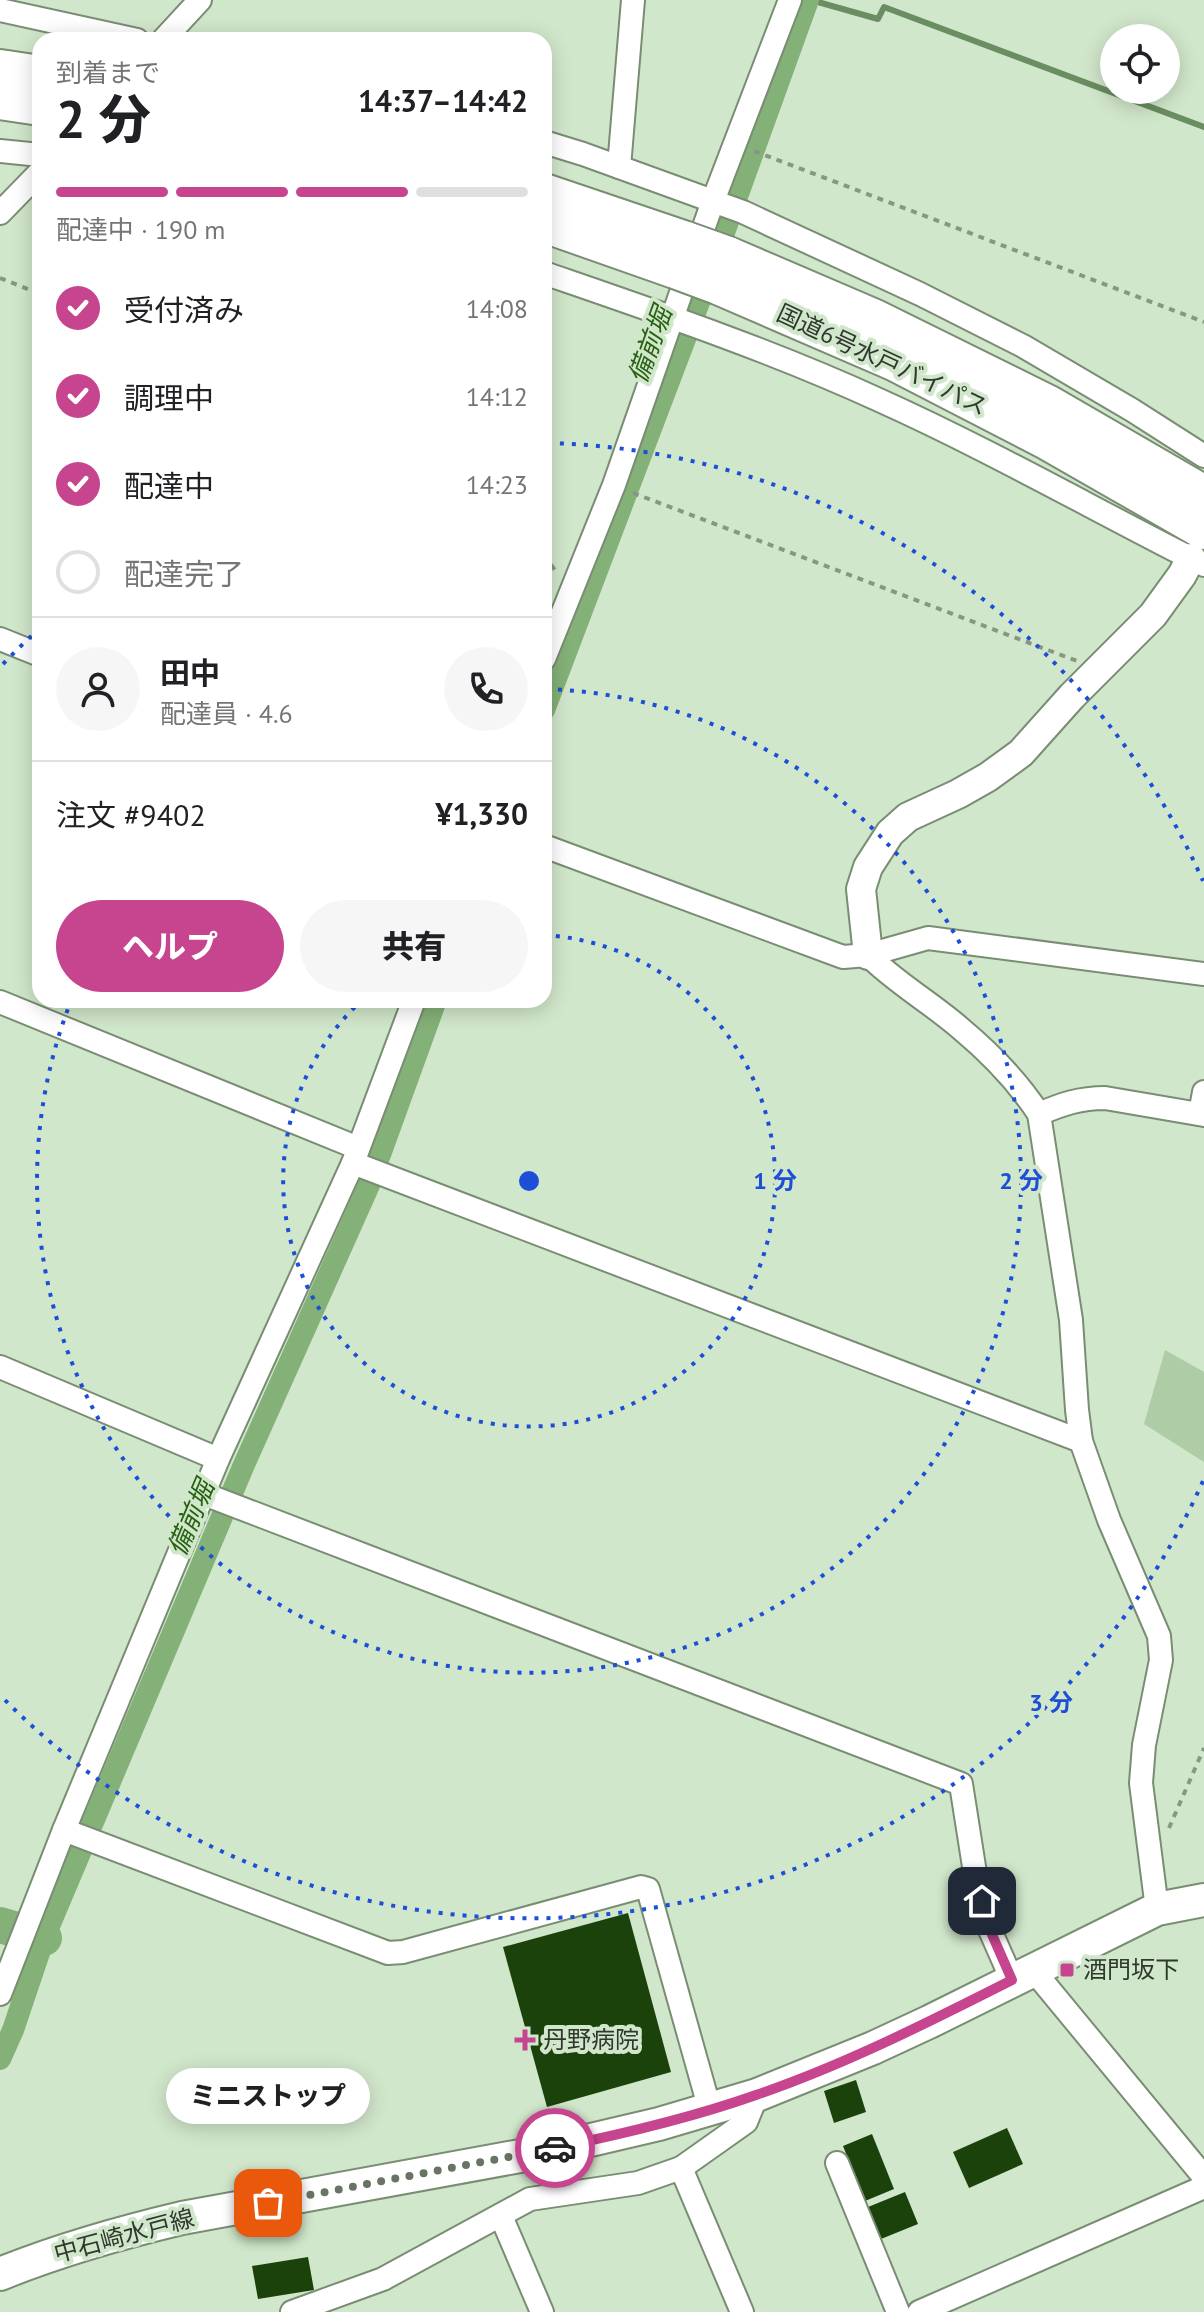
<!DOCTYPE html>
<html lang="ja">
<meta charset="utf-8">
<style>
:root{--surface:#fff;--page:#f6f6f6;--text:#202124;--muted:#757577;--line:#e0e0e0;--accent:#c6458e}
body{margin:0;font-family:"PT Sans","Noto Sans JP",sans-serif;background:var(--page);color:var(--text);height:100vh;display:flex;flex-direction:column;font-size:30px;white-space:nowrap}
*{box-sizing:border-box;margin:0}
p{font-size:26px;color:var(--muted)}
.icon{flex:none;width:44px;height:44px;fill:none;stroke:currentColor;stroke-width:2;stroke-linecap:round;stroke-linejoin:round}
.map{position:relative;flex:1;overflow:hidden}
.drawer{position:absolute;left:32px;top:32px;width:520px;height:976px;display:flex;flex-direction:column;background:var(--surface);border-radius:24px;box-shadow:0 4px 20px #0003}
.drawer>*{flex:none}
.controls{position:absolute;left:1100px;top:24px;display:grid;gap:16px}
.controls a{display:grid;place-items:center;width:80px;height:80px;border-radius:50%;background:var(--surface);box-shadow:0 4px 20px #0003;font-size:40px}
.pin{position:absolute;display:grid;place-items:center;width:68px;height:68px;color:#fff;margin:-34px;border-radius:16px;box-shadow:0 4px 12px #0006}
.courier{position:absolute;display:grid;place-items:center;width:80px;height:80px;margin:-40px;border:6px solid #c6458e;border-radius:50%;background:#fff;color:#222;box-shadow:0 2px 10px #0007}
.bubble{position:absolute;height:56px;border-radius:28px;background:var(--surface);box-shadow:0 4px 20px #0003;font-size:26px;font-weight:800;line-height:56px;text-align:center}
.headline em{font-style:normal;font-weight:800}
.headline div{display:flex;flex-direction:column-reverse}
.headline{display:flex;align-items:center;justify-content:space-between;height:136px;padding:0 24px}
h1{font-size:52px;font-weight:800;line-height:60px}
.bar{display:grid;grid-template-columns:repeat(4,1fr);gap:12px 8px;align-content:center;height:96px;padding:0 24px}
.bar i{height:10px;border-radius:6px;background:var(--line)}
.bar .active{background:var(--accent)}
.bar p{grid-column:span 4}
.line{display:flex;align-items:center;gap:20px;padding:0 24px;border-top:2px solid var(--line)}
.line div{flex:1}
.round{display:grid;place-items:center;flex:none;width:84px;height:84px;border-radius:42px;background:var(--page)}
ol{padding:0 24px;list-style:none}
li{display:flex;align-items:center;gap:24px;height:88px}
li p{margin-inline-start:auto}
li .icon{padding:8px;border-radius:50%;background:var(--accent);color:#fff;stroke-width:4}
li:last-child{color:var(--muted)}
li i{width:44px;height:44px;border:4px solid var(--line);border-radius:50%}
.cta{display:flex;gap:16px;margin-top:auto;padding:16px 24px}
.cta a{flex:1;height:92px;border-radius:48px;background:var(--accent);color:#fff;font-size:32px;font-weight:800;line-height:92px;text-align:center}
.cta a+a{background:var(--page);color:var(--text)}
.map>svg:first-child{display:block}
</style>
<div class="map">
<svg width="1204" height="2312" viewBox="0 0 1204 2312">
<rect width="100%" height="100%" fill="#d1e7cb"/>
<path fill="#aecda6" d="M1165,1350L1204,1372V1462L1144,1424Z"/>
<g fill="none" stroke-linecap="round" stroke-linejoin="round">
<path stroke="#6a8d61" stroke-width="6" d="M811,0L878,19L884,7L1204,127"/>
<g stroke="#84b177" stroke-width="22">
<path d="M544,710L699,302L808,0"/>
<path d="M0,2059L13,2030L44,1938L243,1467L369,1185L436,1000"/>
</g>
<path stroke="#84b177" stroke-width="36" d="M0,1925L44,1938"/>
</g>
<g fill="#1a420a">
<path d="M628,1913L671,2072L547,2107L503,1947Z"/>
<path d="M856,2080L866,2112L834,2123L824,2091Z"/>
<path d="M1007,2128L1023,2164L969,2188L953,2152Z"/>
<path d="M872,2134L894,2189L865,2201L843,2146Z"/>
<path d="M905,2192L918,2224L881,2239L868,2207Z"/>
<path d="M308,2257L314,2290L258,2299L252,2266Z"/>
</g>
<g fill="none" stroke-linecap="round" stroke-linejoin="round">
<g stroke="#798d73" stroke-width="26">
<g id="minor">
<path d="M0,10L137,40"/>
<path d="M163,40L200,0"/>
<path d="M544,142L583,154L743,212L920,294L1023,346L1132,410L1204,456"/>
<path d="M0,151L40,155"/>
<path d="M619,167L633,0"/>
<path d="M0,213L40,172"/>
<path d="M544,273C657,312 770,350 879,400C990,450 1095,510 1204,565"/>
<path d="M0,639L40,655"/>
<path d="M544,659L614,485L713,201L790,0"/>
<path d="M544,846L843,957L868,955L928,938L1204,974"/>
<path d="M868,955C896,983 930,1002 960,1028C990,1053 1018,1082 1039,1114L1071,1320L1077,1410L1081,1441L1109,1520L1159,1636L1161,1660L1144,1745L1141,1783L1157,1909"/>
<path d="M0,1002L358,1148"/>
<path d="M1039,1114C1062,1104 1080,1098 1105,1098L1204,1115"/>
<path d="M1200,1114L1204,1092"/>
<path d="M353,1163L1081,1441"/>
<path d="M0,1367L218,1459"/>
<path d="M204,1494L961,1784L975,1873L990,1930L1012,1980"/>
<path d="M64,1830L388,1953L403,1952L641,1887L648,1889L710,2110"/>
<path d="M1034,1971L1204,2177"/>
<path d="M0,1994L64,1830L218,1459L353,1163L414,1000"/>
<path d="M837,2163L898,2312"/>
<path d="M681,2168L742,2312"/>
<path d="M501,2216L542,2312"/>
<path d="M292,2312L383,2279L530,2199L638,2183L681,2168L746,2122L757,2095"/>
<path d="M919,2312L1204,2187"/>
</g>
</g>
<g stroke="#798d73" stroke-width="32">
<path id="tertiary" d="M868,955L861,889L868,867L890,833L908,817L958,794L988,777L1021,753L1072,696L1153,615L1182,575L1191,558"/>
</g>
<g stroke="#798d73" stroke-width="36">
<path id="secondary" d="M0,2274C59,2250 119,2233 182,2218L531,2154L659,2124L757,2095L873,2048L929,2022L1157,1909L1204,1900"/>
</g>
<g stroke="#798d73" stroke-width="42">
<g id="trunk">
<path d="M0,69L40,75"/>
<path d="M0,100L40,106"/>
<path d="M544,193L686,241"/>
<path d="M544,223L675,269"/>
<path d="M728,256L875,319L1047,404L1204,495"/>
<path d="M718,285L896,362L1045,439L1204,530"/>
</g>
</g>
<g stroke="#879783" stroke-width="4" stroke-dasharray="6 6" stroke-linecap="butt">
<path d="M754,151L1204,322"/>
<path d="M0,278L40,294"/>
<path d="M633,493L1077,661"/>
<path d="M544,555L557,573"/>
<path d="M1169,1828L1204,1748"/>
</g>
<use href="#minor" stroke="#fff" stroke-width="22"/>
<use href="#tertiary" stroke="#fff" stroke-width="28"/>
<use href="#secondary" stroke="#fff" stroke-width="32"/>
<use href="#trunk" stroke="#fff" stroke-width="38"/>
<g stroke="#798d73" stroke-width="42" stroke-linecap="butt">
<g id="trunk-bridge">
<path d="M686,241L728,256"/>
<path d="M675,269L718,285"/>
</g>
</g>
<use href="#trunk-bridge" stroke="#fff" stroke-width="38"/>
</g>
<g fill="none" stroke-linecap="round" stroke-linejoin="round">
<path stroke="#687564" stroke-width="8" stroke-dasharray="0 14.4" d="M268,2203L555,2148"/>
<path stroke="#c6458e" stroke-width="10" d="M555,2148C623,2134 691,2118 756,2095C844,2065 929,2022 1012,1980L990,1930L982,1901"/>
</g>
<g fill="none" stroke="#1d4ed8" stroke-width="4" stroke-dasharray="4 8">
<path d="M544 935A246 246 0 1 1 361 1001"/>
<path d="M546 689A492 492 0 1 1 71 1001"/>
<path d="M1203 1481A738 738 0 0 1 3 1698M3 664A738 738 0 0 1 40 628M548 443A738 738 0 0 1 1203 881"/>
</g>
<g fill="#c6458e" stroke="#d1e7cb" stroke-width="3">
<rect x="1059" y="1962" width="16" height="16" rx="4"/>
<path d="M521 2028h8v8h8v8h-8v8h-8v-8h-8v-8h8z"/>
</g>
<g text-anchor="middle" stroke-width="8" stroke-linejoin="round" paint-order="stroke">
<g font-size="24" fill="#2f382d" stroke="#d1e7cb">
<text transform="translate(882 360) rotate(25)" y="8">国道6号水戸バイパス</text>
<text transform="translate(124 2236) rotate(-15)" y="8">中石崎水戸線</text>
</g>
<g font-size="24" fill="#2f382d" stroke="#d1e7cb" text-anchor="start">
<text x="1083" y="1978">酒門坂下</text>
<text x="543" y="2048">丹野病院</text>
</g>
<g font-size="26" font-style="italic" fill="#286112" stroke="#d1e7cb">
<text transform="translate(650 345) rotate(-70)" y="9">備前堀</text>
<text transform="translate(191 1518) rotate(-67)" y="9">備前堀</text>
</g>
</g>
<circle cx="529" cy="1181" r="12" fill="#1d4ed8" stroke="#d1e7cb" stroke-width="4"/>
<g font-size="24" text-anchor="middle" font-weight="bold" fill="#1d4ed8" stroke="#d1e7cb" stroke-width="8" stroke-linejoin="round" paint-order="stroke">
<text x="775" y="1189">1 分</text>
<text x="1021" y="1189">2 分</text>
<text x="1051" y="1711">3 分</text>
</g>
</svg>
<div class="controls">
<a><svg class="icon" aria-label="locate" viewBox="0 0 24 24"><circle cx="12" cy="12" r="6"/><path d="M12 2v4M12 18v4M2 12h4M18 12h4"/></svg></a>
</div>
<div class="pin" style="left:268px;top:2203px;background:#ea580c"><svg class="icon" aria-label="bag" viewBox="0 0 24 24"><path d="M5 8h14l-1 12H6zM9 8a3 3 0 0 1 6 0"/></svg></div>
<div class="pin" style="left:982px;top:1901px;background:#1f2937"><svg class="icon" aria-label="home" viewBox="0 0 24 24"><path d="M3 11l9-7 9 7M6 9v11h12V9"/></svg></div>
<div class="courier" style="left:555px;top:2148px"><svg class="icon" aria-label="car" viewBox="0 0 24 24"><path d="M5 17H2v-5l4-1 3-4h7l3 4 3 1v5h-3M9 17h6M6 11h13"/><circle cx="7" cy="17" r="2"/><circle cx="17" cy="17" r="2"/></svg></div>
<div class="bubble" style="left:166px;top:2068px;width:204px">ミニストップ</div>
<section class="drawer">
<div class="headline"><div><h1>2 分</h1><p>到着まで</p></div><em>14:37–14:42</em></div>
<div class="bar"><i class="active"></i><i class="active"></i><i class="active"></i><i></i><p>配達中 · 190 m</p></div>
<ol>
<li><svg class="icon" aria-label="check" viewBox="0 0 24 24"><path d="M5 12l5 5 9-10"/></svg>受付済み<p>14:08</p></li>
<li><svg class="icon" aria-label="check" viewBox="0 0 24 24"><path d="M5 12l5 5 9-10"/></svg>調理中<p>14:12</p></li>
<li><svg class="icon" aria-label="check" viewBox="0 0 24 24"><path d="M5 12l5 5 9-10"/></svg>配達中<p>14:23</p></li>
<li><i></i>配達完了</li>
</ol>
<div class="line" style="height:144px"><a class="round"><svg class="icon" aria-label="person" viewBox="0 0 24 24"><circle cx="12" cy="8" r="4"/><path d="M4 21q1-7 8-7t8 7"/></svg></a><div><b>田中</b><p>配達員 · 4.6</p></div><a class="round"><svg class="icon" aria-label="phone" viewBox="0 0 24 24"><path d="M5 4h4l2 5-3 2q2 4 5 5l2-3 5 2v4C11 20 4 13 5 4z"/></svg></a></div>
<div class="line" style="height:104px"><div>注文 #9402</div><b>¥1,330</b></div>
<div class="cta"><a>ヘルプ</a><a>共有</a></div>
</section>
</div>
